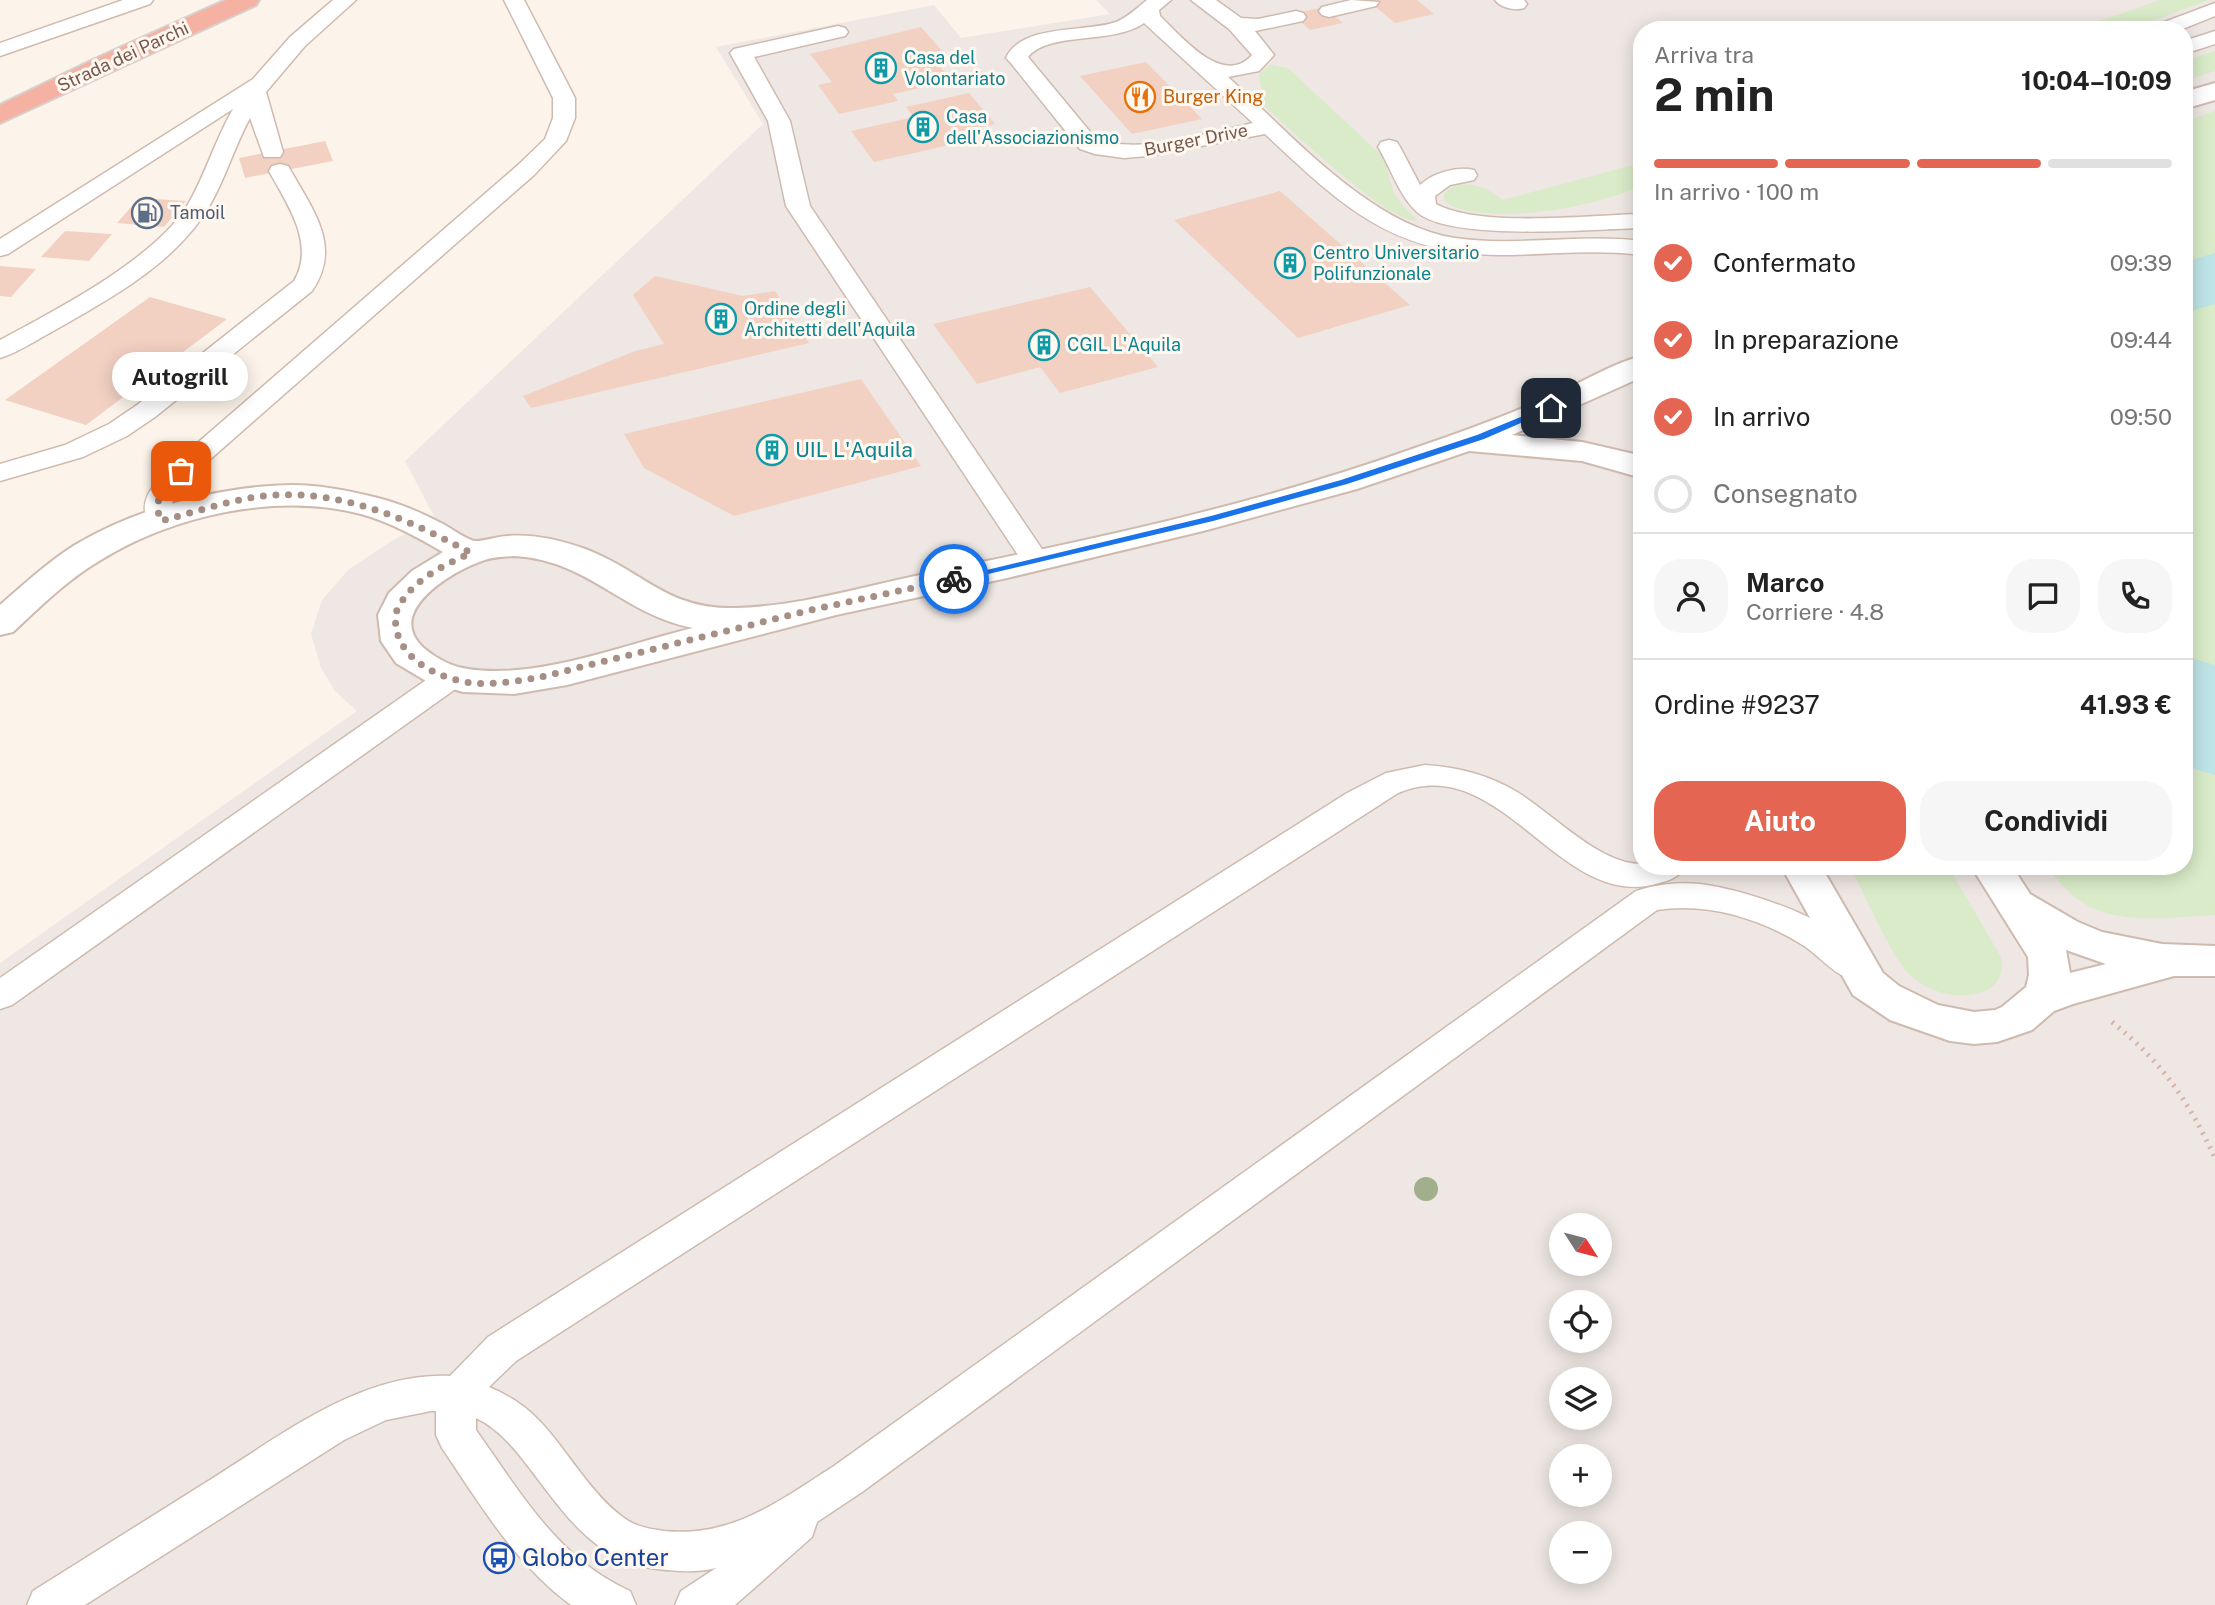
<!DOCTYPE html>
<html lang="it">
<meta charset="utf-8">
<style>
:root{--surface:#fff;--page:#f6f6f6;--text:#222;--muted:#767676;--line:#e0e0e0;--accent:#e46551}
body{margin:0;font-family:"Public Sans",sans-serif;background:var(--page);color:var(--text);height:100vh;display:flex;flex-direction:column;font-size:26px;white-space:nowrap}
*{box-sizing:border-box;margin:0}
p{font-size:23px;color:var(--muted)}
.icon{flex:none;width:38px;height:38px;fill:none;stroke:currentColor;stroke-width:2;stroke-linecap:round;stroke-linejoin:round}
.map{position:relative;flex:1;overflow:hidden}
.details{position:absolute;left:1633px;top:21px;width:560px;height:854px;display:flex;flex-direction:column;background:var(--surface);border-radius:28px;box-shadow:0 4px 18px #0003}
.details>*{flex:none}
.needle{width:46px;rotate:126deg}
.controls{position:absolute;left:1549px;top:1213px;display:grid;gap:14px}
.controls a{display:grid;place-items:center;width:63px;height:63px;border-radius:50%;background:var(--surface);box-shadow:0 4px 18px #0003;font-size:35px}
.pin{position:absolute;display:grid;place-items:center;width:60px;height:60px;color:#fff;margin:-30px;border-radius:14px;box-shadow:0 4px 10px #0006}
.courier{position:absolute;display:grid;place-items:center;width:70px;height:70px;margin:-35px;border:5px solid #1a73e8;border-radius:50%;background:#fff;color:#222;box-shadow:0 2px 9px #0007}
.bubble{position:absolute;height:49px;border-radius:24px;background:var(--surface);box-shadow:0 4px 18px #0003;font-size:23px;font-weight:700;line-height:49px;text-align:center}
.overview em{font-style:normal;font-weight:700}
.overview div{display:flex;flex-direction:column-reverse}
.overview{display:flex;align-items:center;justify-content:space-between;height:119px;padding:0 21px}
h1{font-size:46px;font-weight:700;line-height:52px}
.bar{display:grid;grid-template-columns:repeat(4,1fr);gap:10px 7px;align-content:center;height:84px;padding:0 21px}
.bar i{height:9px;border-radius:5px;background:var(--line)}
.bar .current{background:var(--accent)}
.bar p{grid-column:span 4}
.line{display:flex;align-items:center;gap:18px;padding:0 21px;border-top:2px solid var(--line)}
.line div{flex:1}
.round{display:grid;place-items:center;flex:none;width:74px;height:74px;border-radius:28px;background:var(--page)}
ol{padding:0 21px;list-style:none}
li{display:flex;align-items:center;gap:21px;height:77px}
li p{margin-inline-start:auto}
li .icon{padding:7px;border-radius:50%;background:var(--accent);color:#fff;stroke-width:4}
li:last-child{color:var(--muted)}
li i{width:38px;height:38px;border:4px solid var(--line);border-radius:50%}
.cta{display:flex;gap:14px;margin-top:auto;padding:14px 21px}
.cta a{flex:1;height:80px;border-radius:28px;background:var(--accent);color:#fff;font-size:28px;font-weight:700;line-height:80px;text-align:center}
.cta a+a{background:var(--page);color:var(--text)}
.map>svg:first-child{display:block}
</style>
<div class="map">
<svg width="2215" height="1605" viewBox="0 0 2215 1605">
<rect width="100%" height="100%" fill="#fcf4ea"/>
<path fill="#eee7e3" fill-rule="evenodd" d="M1096,0H2215V1605H0V963L357,711L335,691L321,668L311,634L322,600L348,570L390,542L435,518L405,461L763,124L716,47L934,5L961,38L1110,14ZM1642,30H2184V866H1642ZM1561,1225H1600V1264H1561ZM1561,1302H1600V1340H1561ZM1561,1379H1600V1418H1561ZM1561,1456H1600V1494H1561ZM1561,1533H1600V1572H1561Z"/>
<g fill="#d9ebc8">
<path d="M2160,0H2209L2128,30H2075Z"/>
<path d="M2215,51V71L2184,81V61Z"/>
<path d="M1270,65L1288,68L1380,154C1388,165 1388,175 1392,187C1396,201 1408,210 1417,220C1391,226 1288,127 1264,106L1259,74Z"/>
<path d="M2215,111V915C2149,918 2088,932 2048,866H2184V122Z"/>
<path d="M1641,163L1639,186C1599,207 1486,227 1446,203L1443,195C1460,176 1486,186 1503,200Z"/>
<path d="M1850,866H1948L2002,959C2003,974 1998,987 1982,992C1958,1000 1930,993 1911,976C1892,959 1863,891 1850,866Z"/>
</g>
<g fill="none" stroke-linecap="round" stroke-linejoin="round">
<g fill="#bee4e7" fill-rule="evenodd">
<path d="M2215,253V304L2184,313V262Z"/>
<path d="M2184,656L2215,665V775L2184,766Z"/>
</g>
</g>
<g fill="#f2d1c2">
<path d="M1367,0H1417L1434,14L1395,23Z"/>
<path d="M1324,7L1343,23L1310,30L1292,14Z"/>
<path d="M921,27L943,52L930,55L952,81L893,94L898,101L839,114L818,85L832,82L810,54Z"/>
<path d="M1146,62L1202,119L1132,134L1080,76Z"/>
<path d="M969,93L995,124L946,135L954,144L874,162L851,131L914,117L906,107Z"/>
<path d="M325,141L333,161L245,178L239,158Z"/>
<path d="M1280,191L1410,305L1298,338L1174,220Z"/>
<path d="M139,198L186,201L164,227L117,223Z"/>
<path d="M65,231L112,234L89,261L41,257Z"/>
<path d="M0,266L36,269L11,297L0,296Z"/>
<path d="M655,276L743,296L775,291L809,343L531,408L523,396L635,351L664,344L633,295Z"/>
<path d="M1090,287L1158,367L1060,393L1040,367L977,384L933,324Z"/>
<path d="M150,297L227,319L86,425L5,400Z"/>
<path d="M861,379L921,466L734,516L644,468L624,434Z"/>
</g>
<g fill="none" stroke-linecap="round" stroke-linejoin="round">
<g stroke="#cfbaaf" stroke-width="3">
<g id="service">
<path d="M123,0H153L150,4L0,56V43Z"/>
<path d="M333,0H356L305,46L266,92L283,152L280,157H264L250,118C232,151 223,188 201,219C165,270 101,304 48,334C33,342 17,353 0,358V340C56,310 153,260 187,206C205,176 215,140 233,109L8,254L0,256V239L253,79L290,37Z"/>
<path d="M504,0H524L575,98V118L566,141L534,175L190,477L172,500L175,521L171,527L161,529L151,527C134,502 155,483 172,465L518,165L545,139L553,118V98Z"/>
<path d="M1147,0H1171L1159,10L1160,16C1181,36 1223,88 1252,55L1229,29L1191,0H1216L1241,18L1258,19L1296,11L1303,13L1306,17L1303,21L1255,31L1274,55L1259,71L1228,77C1290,133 1370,225 1455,238C1517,247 1580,233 1642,241V255C1593,249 1546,255 1498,255C1390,254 1339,203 1265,134L1148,156L1124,158L1095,154L1080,149L1010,62L1006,58C1022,23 1085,33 1116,22C1128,17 1137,8 1147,0ZM1144,23L1253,123C1209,133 1139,155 1096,139L1028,57C1049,31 1113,45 1144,23Z"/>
<path d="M1351,0L1379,2L1376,6L1329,17L1322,15L1319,11L1322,7Z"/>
<path d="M1495,0H1524L1527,4L1524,8C1515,11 1501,8 1495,0Z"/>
<path d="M2215,3V16L2180,30H2151L2154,26Z"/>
<path d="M838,26L845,28L848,32L845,36L754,57L790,121L810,206L1050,561L1046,567L1036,570L1026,567L786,206L768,121L730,53L734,49Z"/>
<path d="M2215,31V44L2184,54V41Z"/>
<path d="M1389,140L1397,142L1400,147L1420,185C1433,173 1457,166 1474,170L1477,175L1474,180L1450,185L1435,196L1436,204C1480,228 1589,215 1642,214V228C1595,229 1450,242 1417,212C1398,194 1391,168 1378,147L1381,142Z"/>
<path d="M280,164L288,166L291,171C314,212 342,247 312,291L155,417L127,436L83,457L0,481V464L65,445L109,424L137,405L294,281C316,244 287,204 269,171L272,166Z"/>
<path d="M450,668L461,671L465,678L461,685L12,1005L0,1009V978L439,671Z"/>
<path d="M1425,765C1458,767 1489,775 1517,792C1553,814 1600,865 1642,864V866H1685C1679,877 1671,880 1659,883C1560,914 1502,749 1398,793L516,1361L489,1387C535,1406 551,1434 580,1472C593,1489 607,1506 624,1518C636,1527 650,1529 664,1531C732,1538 779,1501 834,1466L1636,891C1657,884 1678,882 1700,884C1748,890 1846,922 1870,966L1865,975C1857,977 1852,979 1844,976C1831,971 1815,952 1801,944C1759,918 1706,902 1657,910L862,1492L817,1522L812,1537L735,1605H675L681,1591L716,1568C696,1573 676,1571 657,1569C589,1561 559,1504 520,1456C508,1441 493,1426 476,1418V1430C520,1492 558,1559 630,1591L636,1605H571C515,1564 480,1504 442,1448L436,1435V1411H431L386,1420L344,1440L85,1605H27L33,1591C90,1555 148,1519 205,1483C278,1438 359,1372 450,1376L488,1337L1347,793L1386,773Z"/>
</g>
</g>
<g stroke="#cfbaaf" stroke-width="4">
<g id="minor">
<path d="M2215,83V100L2184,109V92Z"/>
<path d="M1642,356V377L1512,435L1582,442L1634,454L1642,457V478L1582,461L1469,451L1357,489L1203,531L1007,578L836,615L567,685L514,694L463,692L426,681L396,663L381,641L378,615L389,593L412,571L443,552C417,537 390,522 361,514C276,492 173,515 99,561C67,580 40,607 13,632L0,635V605C24,584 48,562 75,545C137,508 220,486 292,485C321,485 350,491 378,498C401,504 422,513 443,524C452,529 464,538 474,541C483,542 498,536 508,536C534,534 560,540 585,549C644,571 666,610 736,608C803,606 869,585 934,572C1095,539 1260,504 1415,448C1465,431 1514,413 1562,391C1588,379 1614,363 1642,356ZM514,556C589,560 622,614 693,628C626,644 537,680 468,669C453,667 437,659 425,649C382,613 452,571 482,561C492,557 503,557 514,556Z"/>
<path d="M1781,866H1821L1883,973L1899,986L1938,1005L1974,1012L1995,1010L2002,1007L2026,987L2029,975L2028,957L1971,866H2012L2030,894L2078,922L2102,932L2162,944L2215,946V976H2174L2073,1004L2054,1011L2032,1030L1997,1042L1974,1044L1950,1041L1890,1020L1853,995ZM2066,950L2106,964L2070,973Z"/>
</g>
</g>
<g stroke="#d9d0cd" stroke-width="4">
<path id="motorway" d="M226,0H259L256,5L0,123V105L97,58Z"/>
</g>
<path stroke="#d7b4a4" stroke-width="5" stroke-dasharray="2 6" stroke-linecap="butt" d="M2112,1022C2162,1062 2188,1100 2215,1158"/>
<use href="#service" fill="#fff" fill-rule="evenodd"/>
<use href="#minor" fill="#fff" fill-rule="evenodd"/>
<use href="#motorway" fill="#f5b1a2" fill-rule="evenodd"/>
</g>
<circle fill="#a1af8d" cx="1426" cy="1189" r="12"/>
<path fill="#1a73e8" d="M1547,406L1555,408L1484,439L1347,484L1213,521L954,582L949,579L1211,516L1341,480L1477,435Z"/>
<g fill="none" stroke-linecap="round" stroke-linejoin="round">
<path stroke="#a68f84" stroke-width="7" stroke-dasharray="0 12.6" d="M181,471C166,488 151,497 161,521C192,513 224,502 256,497C334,486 404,517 471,553C444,565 414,579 399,606C395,612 395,620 396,627C401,661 440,679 472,683C495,685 519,681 541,677L811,610L954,579"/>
</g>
<defs>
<g id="building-ring" transform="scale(1.575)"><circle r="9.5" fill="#fff8f1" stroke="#0f9aa8" stroke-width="1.5"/><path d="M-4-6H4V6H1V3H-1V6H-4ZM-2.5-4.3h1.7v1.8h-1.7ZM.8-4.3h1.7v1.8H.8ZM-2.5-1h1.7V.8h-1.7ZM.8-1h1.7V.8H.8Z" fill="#0f9aa8"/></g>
<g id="restaurant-ring" transform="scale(1.575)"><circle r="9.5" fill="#fff8f1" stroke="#e8710a" stroke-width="1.5"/><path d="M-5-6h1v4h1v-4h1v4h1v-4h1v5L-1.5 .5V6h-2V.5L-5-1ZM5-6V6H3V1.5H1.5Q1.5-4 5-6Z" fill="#e8710a"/></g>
<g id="fuel-ring" transform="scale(1.575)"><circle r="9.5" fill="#fff8f1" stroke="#5c6f8a" stroke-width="1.5"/><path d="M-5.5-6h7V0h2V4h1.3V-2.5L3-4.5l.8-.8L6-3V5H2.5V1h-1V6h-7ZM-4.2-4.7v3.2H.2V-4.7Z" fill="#5c6f8a"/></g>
<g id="bus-ring" transform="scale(1.575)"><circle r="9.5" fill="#fff8f1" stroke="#1a4fb4" stroke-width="1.5"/><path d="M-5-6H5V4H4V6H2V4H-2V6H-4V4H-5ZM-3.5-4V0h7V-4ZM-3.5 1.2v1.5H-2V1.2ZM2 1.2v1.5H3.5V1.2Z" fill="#1a4fb4"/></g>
</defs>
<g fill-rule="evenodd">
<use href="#building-ring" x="881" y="68"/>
<use href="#restaurant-ring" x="1140" y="97"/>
<use href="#building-ring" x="923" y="127"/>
<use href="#fuel-ring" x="147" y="213"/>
<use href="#building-ring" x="1290" y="263"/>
<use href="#building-ring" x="721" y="319"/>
<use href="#building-ring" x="1044" y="345"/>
<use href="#building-ring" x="772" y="450"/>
<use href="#bus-ring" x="499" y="1558"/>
</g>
<g text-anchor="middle" stroke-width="6" stroke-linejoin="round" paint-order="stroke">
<g font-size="18" fill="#78584d" stroke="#fff8f1">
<text transform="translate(123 57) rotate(-25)" y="6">Strada dei Parchi</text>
<text transform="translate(1196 140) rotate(-11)" y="6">Burger Drive</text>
</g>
<g font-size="18" fill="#0d838f" stroke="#fff8f1" text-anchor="start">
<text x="904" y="64">Casa del<tspan x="904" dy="21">Volontariato</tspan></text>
<text x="946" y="123">Casa<tspan x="946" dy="21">dell'Associazionismo</tspan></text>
<text x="1313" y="259">Centro Universitario<tspan x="1313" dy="21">Polifunzionale</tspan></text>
<text x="744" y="315">Ordine degli<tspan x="744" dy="21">Architetti dell'Aquila</tspan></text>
<text x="1067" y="351">CGIL L'Aquila</text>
</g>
<g font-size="18" fill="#c56008" stroke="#fff8f1" text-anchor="start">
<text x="1163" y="103">Burger King</text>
</g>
<g font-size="18" fill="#4e5e75" stroke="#fff8f1" text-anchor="start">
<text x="170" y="219">Tamoil</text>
</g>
<g font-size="21" fill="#0d838f" stroke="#fff8f1" text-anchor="start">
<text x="795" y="457">UIL L'Aquila</text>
</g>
<g font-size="24" fill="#164399" stroke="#fff8f1" text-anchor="start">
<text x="522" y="1566">Globo Center</text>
</g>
</g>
</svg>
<div class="controls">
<a><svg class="needle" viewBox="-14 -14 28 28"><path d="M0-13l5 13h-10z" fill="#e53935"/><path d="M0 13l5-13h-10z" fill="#767676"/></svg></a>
<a><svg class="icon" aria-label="locate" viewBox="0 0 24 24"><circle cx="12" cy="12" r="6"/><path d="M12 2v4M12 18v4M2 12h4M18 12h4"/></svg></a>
<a><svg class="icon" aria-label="layers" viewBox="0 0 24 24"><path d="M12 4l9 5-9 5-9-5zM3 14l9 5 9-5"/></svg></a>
<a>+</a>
<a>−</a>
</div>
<div class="pin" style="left:181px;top:471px;background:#ea580c"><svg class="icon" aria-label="bag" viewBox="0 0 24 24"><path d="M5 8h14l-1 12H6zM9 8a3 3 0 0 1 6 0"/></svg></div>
<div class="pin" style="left:1551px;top:408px;background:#1f2937"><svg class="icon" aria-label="home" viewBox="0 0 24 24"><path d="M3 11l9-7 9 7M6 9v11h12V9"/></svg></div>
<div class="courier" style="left:954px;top:579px"><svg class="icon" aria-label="bike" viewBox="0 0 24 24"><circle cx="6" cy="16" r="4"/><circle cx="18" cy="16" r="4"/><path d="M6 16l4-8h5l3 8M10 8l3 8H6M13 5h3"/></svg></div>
<div class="bubble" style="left:112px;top:352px;width:136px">Autogrill</div>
<section class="details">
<div class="overview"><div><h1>2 min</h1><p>Arriva tra</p></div><em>10:04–10:09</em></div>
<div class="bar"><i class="current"></i><i class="current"></i><i class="current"></i><i></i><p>In arrivo · 100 m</p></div>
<ol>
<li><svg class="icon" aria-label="check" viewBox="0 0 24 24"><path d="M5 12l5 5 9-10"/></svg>Confermato<p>09:39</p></li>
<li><svg class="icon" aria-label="check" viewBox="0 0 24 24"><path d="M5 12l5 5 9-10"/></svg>In preparazione<p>09:44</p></li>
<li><svg class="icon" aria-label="check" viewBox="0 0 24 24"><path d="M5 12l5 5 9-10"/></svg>In arrivo<p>09:50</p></li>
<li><i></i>Consegnato</li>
</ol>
<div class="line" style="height:126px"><a class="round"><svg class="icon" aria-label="person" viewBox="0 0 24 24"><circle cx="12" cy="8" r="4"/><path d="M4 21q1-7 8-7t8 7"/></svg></a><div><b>Marco</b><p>Corriere · 4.8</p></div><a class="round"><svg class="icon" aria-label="chat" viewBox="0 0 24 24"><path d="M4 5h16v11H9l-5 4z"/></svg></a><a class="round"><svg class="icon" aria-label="phone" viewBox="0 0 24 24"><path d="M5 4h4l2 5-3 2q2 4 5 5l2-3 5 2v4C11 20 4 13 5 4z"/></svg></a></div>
<div class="line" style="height:91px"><div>Ordine #9237</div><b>41.93 €</b></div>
<div class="cta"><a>Aiuto</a><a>Condividi</a></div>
</section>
</div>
